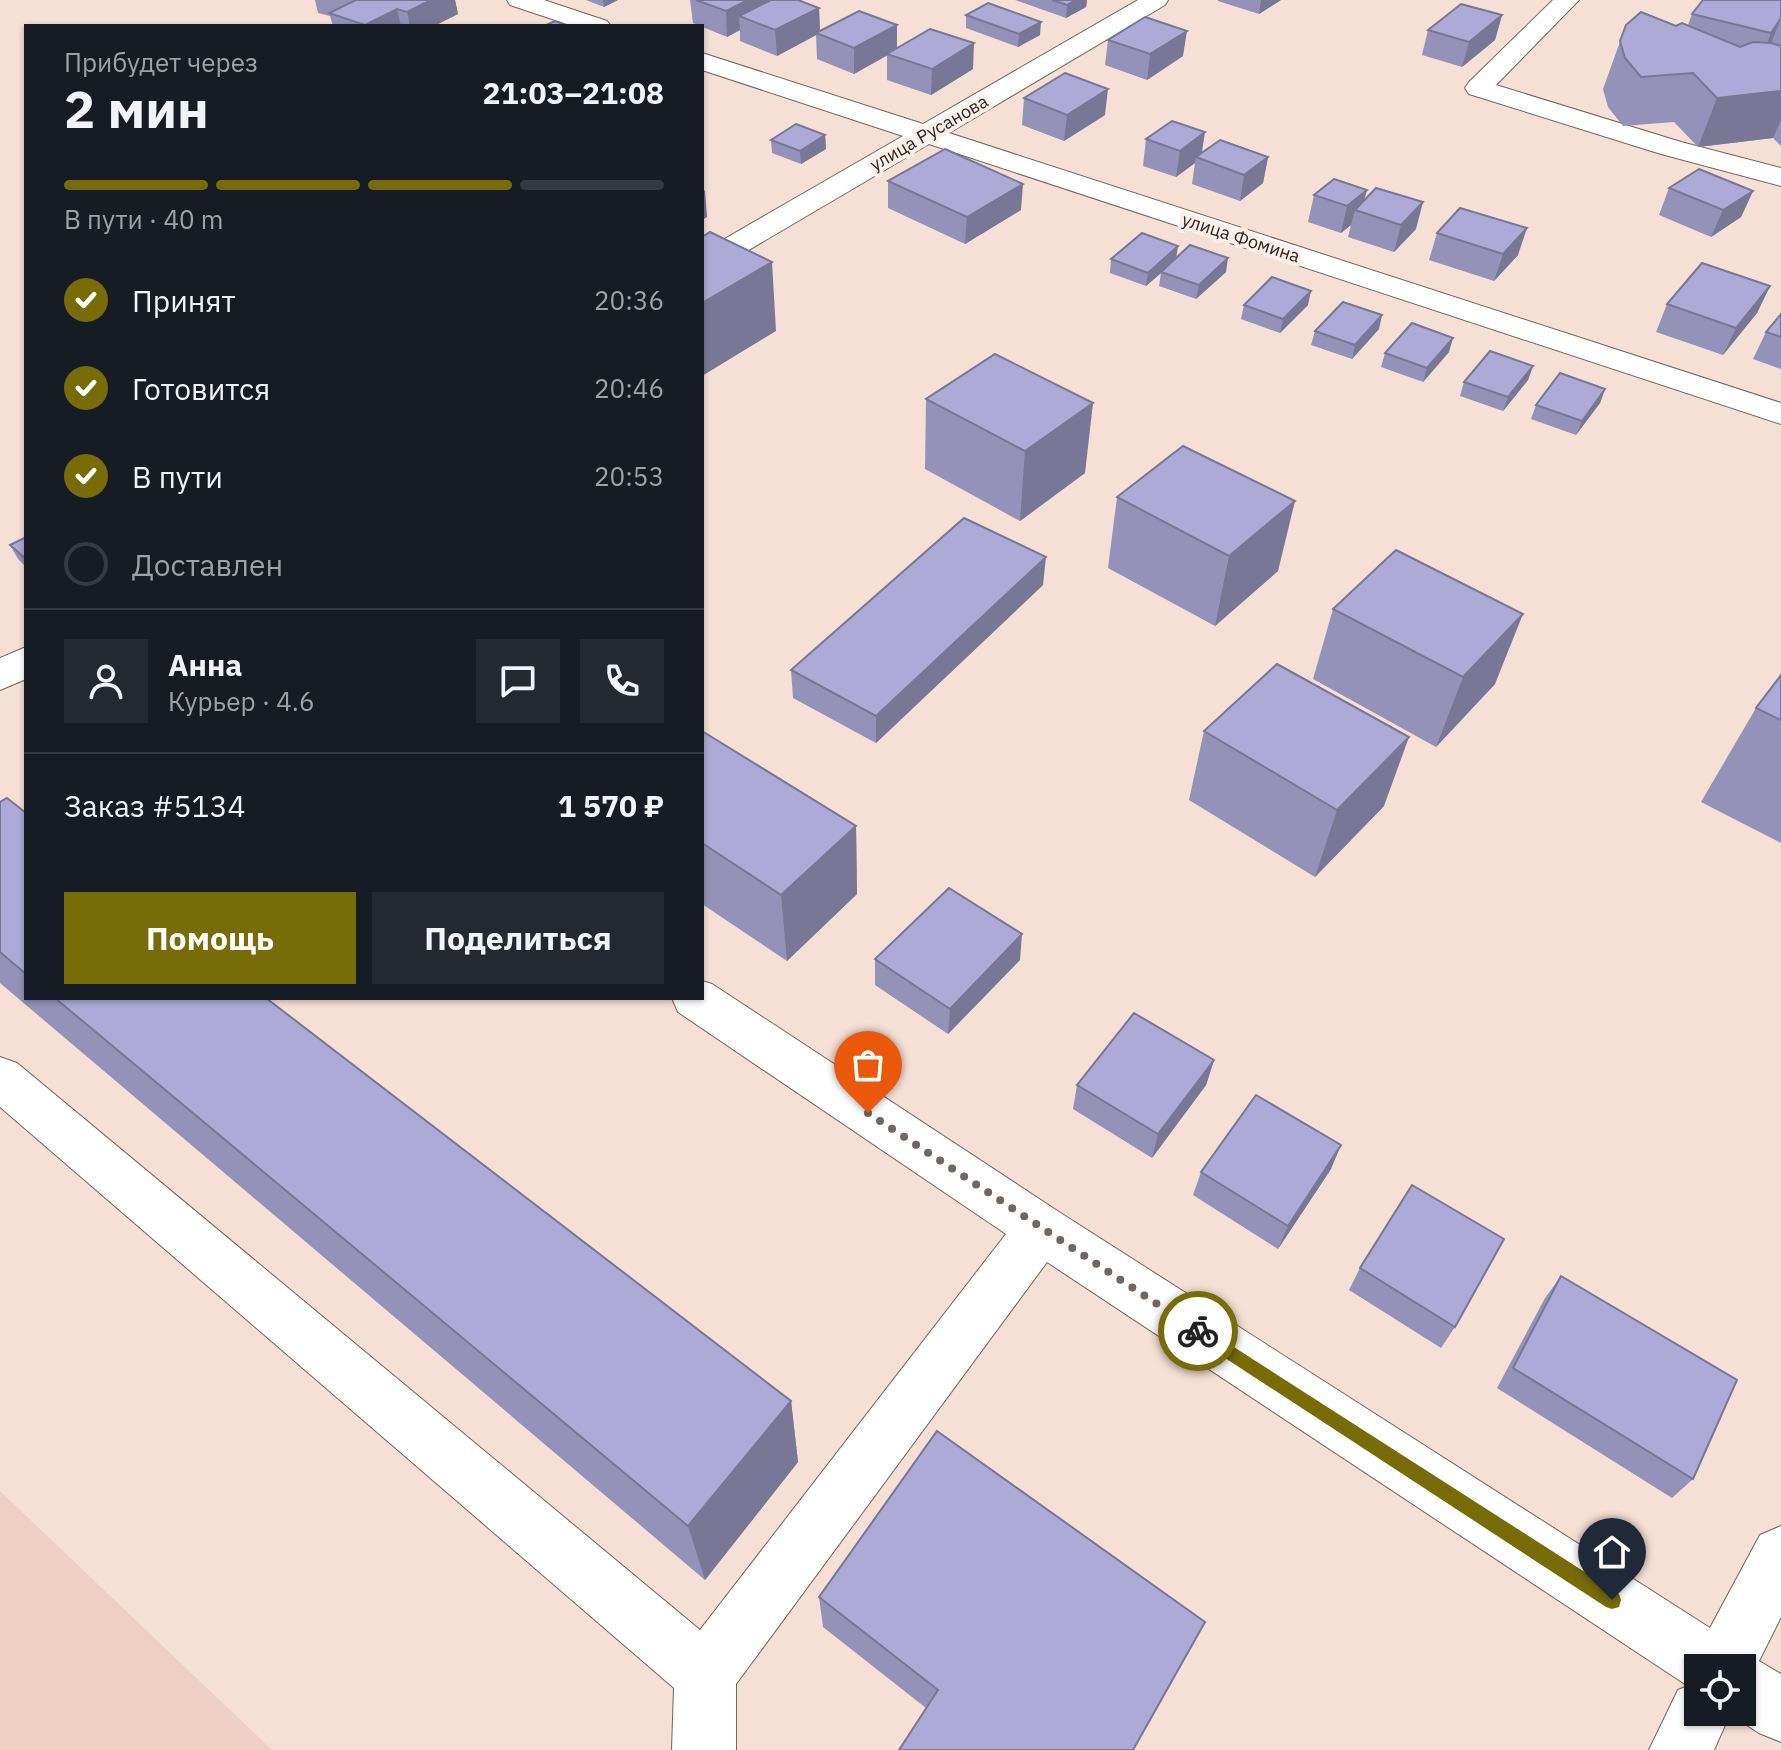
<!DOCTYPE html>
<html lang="ru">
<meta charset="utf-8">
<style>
:root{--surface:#171b24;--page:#242831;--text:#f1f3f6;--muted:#9ea1a6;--line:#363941;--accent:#776c07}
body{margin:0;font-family:"IBM Plex Sans",sans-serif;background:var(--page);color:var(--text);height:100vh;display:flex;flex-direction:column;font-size:30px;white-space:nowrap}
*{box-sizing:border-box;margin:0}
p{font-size:26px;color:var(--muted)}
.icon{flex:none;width:44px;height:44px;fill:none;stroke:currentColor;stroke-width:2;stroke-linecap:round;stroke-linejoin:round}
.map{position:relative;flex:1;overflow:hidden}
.panel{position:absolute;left:24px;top:24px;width:680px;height:976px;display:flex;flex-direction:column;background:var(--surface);border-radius:0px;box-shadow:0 2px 6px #0004}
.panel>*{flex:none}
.controls{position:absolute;left:1684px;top:1654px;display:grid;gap:16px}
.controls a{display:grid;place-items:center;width:72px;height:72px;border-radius:0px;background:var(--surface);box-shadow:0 2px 6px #0004;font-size:40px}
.pin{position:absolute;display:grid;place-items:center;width:68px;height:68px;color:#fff;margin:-82px -34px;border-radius:50% 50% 50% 0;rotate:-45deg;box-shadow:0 0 8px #0007}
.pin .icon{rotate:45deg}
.courier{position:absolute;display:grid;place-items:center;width:80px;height:80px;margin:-40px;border:6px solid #776c07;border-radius:50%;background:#fff;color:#222;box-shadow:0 2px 10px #0007}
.overview em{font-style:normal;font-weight:700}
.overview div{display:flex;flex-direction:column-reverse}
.overview{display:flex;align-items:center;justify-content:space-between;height:136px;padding:0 40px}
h1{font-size:52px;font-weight:700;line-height:60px}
.bar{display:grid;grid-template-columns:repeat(4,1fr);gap:12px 8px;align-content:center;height:96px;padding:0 40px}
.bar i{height:10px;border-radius:6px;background:var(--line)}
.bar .on{background:var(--accent)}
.bar p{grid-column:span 4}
.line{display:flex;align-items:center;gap:20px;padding:0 40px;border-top:2px solid var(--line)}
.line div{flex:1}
.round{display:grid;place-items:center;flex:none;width:84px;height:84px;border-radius:0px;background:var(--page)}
ol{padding:0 40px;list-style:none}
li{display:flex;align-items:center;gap:24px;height:88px}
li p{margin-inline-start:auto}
li .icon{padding:8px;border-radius:50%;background:var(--accent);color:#fff;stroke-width:4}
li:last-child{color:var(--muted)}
li i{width:44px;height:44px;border:4px solid var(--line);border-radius:50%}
.action{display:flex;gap:16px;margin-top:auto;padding:16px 40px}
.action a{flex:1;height:92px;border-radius:0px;background:var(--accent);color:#fff;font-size:32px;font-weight:700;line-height:92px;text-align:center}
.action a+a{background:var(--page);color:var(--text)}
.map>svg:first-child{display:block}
</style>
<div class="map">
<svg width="1781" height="1750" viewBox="0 0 1781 1750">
<rect width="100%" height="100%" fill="#f6dfd5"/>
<path fill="#eed0c3" d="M0,1491L272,1750H0Z"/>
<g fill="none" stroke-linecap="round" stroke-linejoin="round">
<g stroke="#76635a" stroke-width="2">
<g id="minor">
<path d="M507,0H544L607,21L611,26H573L510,5Z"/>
<path d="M1138,0H1168L1165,5L949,133L1781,403V424L929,144L713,271L702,274V252L903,136L702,70V53L923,124Z"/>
<path d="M1553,0H1579L1496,85L1681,142L1781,168V186L1661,154L1469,94L1465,88L1469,82Z"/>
<path d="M26,647V679L0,690V658Z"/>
<path d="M702,981L712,984L1059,1212L1710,1628L1760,1535L1781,1526V1617L1759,1661L1781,1674V1742L1759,1733L1730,1714L1714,1750H1649L1678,1690L1688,1686L1047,1262L736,1684V1750H672L674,1688L0,1107V1057L17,1063L700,1630L1006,1234L678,1012L672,998H702ZM1698,1668H1742V1712H1698Z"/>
</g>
</g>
<use href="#minor" fill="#fff" fill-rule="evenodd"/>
</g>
<g fill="#9592b9">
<path d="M315,0H455L458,14L434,26H333L330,16L318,13Z"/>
<path d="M586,0H618L604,7Z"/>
<path d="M690,0H798L819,8L820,31L897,48L973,69L931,95L887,80V55L854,74L817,59L816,35L777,56L740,41V30L727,37L693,23Z"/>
<path d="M1015,0H1087L1086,7L1066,18Z"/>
<path d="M1218,0H1281L1259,14L1218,1Z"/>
<path d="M1781,0V146L1773,138L1698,147L1674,122L1623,126L1608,107L1603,89L1626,25H1688L1692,14Z"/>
<path d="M966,15L1040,35L1018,47L966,28Z"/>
<path d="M1502,15L1495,40L1462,67L1422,55L1428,30Z"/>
<path d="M1108,40L1183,56L1147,80L1105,65Z"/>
<path d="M1024,98L1105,115L1064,141L1022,125Z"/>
<path d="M825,135L826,149L801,164L772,153L771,140Z"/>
<path d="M1146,139L1202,153L1268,157L1263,183L1240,201L1192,184L1195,163L1176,177L1143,166Z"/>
<path d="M888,181L1021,210L965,244L888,208Z"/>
<path d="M1669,188L1753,191L1741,217L1711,237L1659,215Z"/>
<path d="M1314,195L1364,200L1416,229L1394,252L1348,237L1351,225L1341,233L1308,222Z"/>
<path d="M1437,233L1518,255L1494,281L1429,260Z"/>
<path d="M1177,258L1226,272L1196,299L1159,286L1161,273L1146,286L1110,273L1111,259Z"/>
<path d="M1770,286L1757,313L1723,355L1656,332L1667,304Z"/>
<path d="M1244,305H1308L1280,333L1241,319Z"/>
<path d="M1781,314V369L1753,359L1766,332Z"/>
<path d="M1379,329L1352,359L1311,345L1315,331Z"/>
<path d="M1449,352L1423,382L1381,367L1385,353Z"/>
<path d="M1533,366L1528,380L1503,411L1460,396L1464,382Z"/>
<path d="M1605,389L1600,403L1576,435L1531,419L1536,405Z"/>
<path d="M926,399L1085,473L1020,521L925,469Z"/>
<path d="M1117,497L1278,571L1215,626L1108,568Z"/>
<path d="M26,537V567L18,559L10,545Z"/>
<path d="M1043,585L876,743L793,698L791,670Z"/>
<path d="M1333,609L1495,684L1436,747L1313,679Z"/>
<path d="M1781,675V843L1701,802L1756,708Z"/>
<path d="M702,731L856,826L857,894L787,961L702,904Z"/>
<path d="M1204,731L1384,806L1315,877L1189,800Z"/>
<path d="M0,802L26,813V998H266L791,1401L798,1462L705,1580L0,983Z"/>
<path d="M875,959L1020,960L948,1034L875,985Z"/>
<path d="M1214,1060L1206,1085L1152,1158L1073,1109L1077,1085Z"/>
<path d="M1331,1169L1278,1249L1193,1195L1201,1172Z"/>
<path d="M1360,1268L1455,1327L1441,1348L1349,1290Z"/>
<path d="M1561,1276L1693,1479L1672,1498L1497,1388L1545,1298Z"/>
<path d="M819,1597L1205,1622L926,1708L823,1627Z"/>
</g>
<g fill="#797796">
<path d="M431,0H455L458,14L434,26H410L407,12Z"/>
<path d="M603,0H618L604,7Z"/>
<path d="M748,0H770L739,16L740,30L727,37L726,11Z"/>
<path d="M1076,0H1087L1086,7L1066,18L1067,5Z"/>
<path d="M1261,0H1281L1259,14Z"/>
<path d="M819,8L820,33L777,56L775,30Z"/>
<path d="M397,9L401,26H365V25Z"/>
<path d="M1502,15L1495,40L1462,67L1469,42Z"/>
<path d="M1781,18L1767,54L1756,70L1771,33Z"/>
<path d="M1041,22L1040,35L1018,47L1019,34Z"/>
<path d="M897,25V50L854,74V48Z"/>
<path d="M1187,31L1183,56L1147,80L1150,54Z"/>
<path d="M974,43L973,69L931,95L932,69Z"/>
<path d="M1108,89L1105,115L1064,141L1067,115Z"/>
<path d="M1781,91V120L1773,138L1698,147L1717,98Z"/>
<path d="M1205,132L1201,158L1196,157L1195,163L1176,177L1180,151Z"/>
<path d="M825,135L826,149L801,164L800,151Z"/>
<path d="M1268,157L1263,183L1240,201L1244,175Z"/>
<path d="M1023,184L1021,210L965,244L967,217Z"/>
<path d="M705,190L707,217L702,220V192Z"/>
<path d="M1367,190L1361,212L1355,210L1351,225L1341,233L1347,206Z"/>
<path d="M1753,191L1741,217L1711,237L1723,210Z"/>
<path d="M1423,202L1416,229L1394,252L1401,225Z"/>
<path d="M1527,228L1518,255L1494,281L1503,254Z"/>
<path d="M1178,246L1176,260L1146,286L1148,273Z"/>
<path d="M1228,258L1226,272L1196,299L1199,285Z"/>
<path d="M772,262L776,331L702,376V303Z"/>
<path d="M1770,286L1757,313L1723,355L1736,328Z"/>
<path d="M1311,291L1308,305L1280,333L1283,319Z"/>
<path d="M1382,315L1379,329L1352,359L1355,345Z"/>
<path d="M1453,338L1449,352L1423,382L1427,368Z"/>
<path d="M1533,366L1528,380L1503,411L1508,397Z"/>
<path d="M1605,389L1600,403L1576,435L1582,421Z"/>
<path d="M1093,403L1085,473L1020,521L1025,451Z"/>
<path d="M1295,501L1278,571L1215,626L1229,556Z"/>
<path d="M1046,557L1043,585L876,743V716Z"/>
<path d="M1523,614L1495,684L1436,747L1463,677Z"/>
<path d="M1409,737L1384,806L1315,877L1337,810Z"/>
<path d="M856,826L857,894L787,961L781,895Z"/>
<path d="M1022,934L1020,960L948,1034L950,1009Z"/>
<path d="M1214,1060L1206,1085L1152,1158L1158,1134Z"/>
<path d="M1341,1145L1331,1169L1278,1249L1288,1226Z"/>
<path d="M791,1401L798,1462L705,1580L688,1526Z"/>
</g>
<g fill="#adaad7" stroke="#797796" stroke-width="2">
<path d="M356,0H431L407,12L397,9L365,25L329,13Z"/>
<path d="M696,0H748L726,11Z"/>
<path d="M771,0H798L819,8L775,30L739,16Z"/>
<path d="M1052,0H1076L1067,5Z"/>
<path d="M1703,0H1781V18L1771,33L1692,14Z"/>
<path d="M988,3L1041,22L1019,34L966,15Z"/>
<path d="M1461,4L1502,15L1469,42L1428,30Z"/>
<path d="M859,11L897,25L854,48L816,33Z"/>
<path d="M1641,12L1676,26L1682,23L1740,47L1753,42L1771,43L1781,46V91L1717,98L1693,73L1641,77L1625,58L1620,41L1626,25Z"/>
<path d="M1145,17L1187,31L1150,54L1108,40Z"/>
<path d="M555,21L568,26H544Z"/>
<path d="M930,29L974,43L932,69L887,54Z"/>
<path d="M1065,73L1108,89L1067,115L1024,98Z"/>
<path d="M1172,121L1205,132L1180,151L1146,139Z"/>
<path d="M796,124L825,135L800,151L771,140Z"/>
<path d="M1220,140L1268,157L1244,175L1196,157Z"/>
<path d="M945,149L1023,184L967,217L888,181Z"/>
<path d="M1699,169L1753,191L1723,210L1669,188Z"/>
<path d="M1334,179L1367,190L1347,206L1314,195Z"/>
<path d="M1376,188L1423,202L1401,225L1355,210Z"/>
<path d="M1460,208L1527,228L1503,254L1437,233Z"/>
<path d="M710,232L772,262L702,303V237Z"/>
<path d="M1142,233L1178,246L1148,273L1111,259Z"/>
<path d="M1190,245L1228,258L1199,285L1161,272Z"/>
<path d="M1702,263L1770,286L1736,328L1667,304Z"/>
<path d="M1272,277L1311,291L1283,319L1244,305Z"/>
<path d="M1343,302L1382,315L1355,345L1315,331Z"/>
<path d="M1781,314V337L1766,332Z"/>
<path d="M1412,323L1453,338L1427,368L1385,353Z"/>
<path d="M1490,351L1533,366L1508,397L1464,382Z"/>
<path d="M995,354L1093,403L1025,451L926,399Z"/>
<path d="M1560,373L1605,389L1582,421L1536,405Z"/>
<path d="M1183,446L1295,501L1229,556L1117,497Z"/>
<path d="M964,518L1046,557L876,716L791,670Z"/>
<path d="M26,537V559L10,545Z"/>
<path d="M1396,550L1523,614L1463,677L1333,609Z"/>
<path d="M1277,664L1409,737L1337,810L1204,731Z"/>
<path d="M1781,675V720L1756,708Z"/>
<path d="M702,731L856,826L781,895L702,843Z"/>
<path d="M7,798L26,813V974L0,952V802Z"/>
<path d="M949,888L1022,934L950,1009L875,959Z"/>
<path d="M55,998H266L791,1401L688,1526Z"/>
<path d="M1134,1013L1214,1060L1158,1134L1077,1085Z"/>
<path d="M1256,1095L1341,1145L1288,1226L1201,1172Z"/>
<path d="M1412,1185L1504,1239L1455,1327L1360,1268Z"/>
<path d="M1561,1276L1737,1380L1693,1479L1513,1368Z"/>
<path d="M937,1431L1205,1622L1133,1750H899L938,1690L819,1597Z"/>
</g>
<path fill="#776c07" d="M1198,1324L1619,1594L1621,1600L1619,1607L1612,1609L1606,1607L1193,1337L1190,1331Z"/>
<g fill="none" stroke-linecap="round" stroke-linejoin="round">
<path stroke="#736660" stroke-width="8" stroke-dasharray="0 14.4" d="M868,1113L1198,1331"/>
</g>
<g text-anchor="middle" stroke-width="8" stroke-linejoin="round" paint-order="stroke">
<g font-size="18" fill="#2d2521" stroke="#fceee8">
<text transform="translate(929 133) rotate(-30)" y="6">улица Русанова</text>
<text transform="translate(1241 238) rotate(18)" y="6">улица Фомина</text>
</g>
</g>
</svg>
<div class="controls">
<a><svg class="icon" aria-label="locate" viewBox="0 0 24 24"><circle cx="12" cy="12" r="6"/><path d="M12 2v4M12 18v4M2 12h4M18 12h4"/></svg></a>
</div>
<div class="pin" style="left:868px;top:1113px;background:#ea580c"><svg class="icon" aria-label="bag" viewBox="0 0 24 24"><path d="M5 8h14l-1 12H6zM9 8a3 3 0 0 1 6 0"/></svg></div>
<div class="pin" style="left:1612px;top:1600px;background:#1f2937"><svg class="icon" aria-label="home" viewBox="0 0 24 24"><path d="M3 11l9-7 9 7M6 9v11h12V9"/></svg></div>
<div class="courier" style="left:1198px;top:1331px"><svg class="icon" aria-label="bike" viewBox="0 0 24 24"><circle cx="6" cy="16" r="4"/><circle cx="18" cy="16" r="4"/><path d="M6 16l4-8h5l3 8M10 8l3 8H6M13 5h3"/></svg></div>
<section class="panel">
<div class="overview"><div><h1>2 мин</h1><p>Прибудет через</p></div><em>21:03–21:08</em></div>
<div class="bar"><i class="on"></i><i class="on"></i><i class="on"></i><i></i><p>В пути · 40 m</p></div>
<ol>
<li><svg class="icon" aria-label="check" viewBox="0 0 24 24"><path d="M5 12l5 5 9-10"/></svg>Принят<p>20:36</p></li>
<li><svg class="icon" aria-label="check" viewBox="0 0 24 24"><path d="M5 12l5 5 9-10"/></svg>Готовится<p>20:46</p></li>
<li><svg class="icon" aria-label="check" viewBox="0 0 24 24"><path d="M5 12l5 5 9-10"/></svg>В пути<p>20:53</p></li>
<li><i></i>Доставлен</li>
</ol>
<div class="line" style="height:144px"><a class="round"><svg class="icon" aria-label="person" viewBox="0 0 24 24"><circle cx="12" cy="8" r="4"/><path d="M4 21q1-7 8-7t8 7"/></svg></a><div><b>Анна</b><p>Курьер · 4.6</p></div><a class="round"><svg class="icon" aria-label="chat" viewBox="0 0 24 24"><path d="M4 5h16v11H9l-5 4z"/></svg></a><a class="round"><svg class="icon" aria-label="phone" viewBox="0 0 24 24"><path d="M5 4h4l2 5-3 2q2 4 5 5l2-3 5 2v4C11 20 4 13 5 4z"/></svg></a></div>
<div class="line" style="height:104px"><div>Заказ #5134</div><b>1 570 ₽</b></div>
<div class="action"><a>Помощь</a><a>Поделиться</a></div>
</section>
</div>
